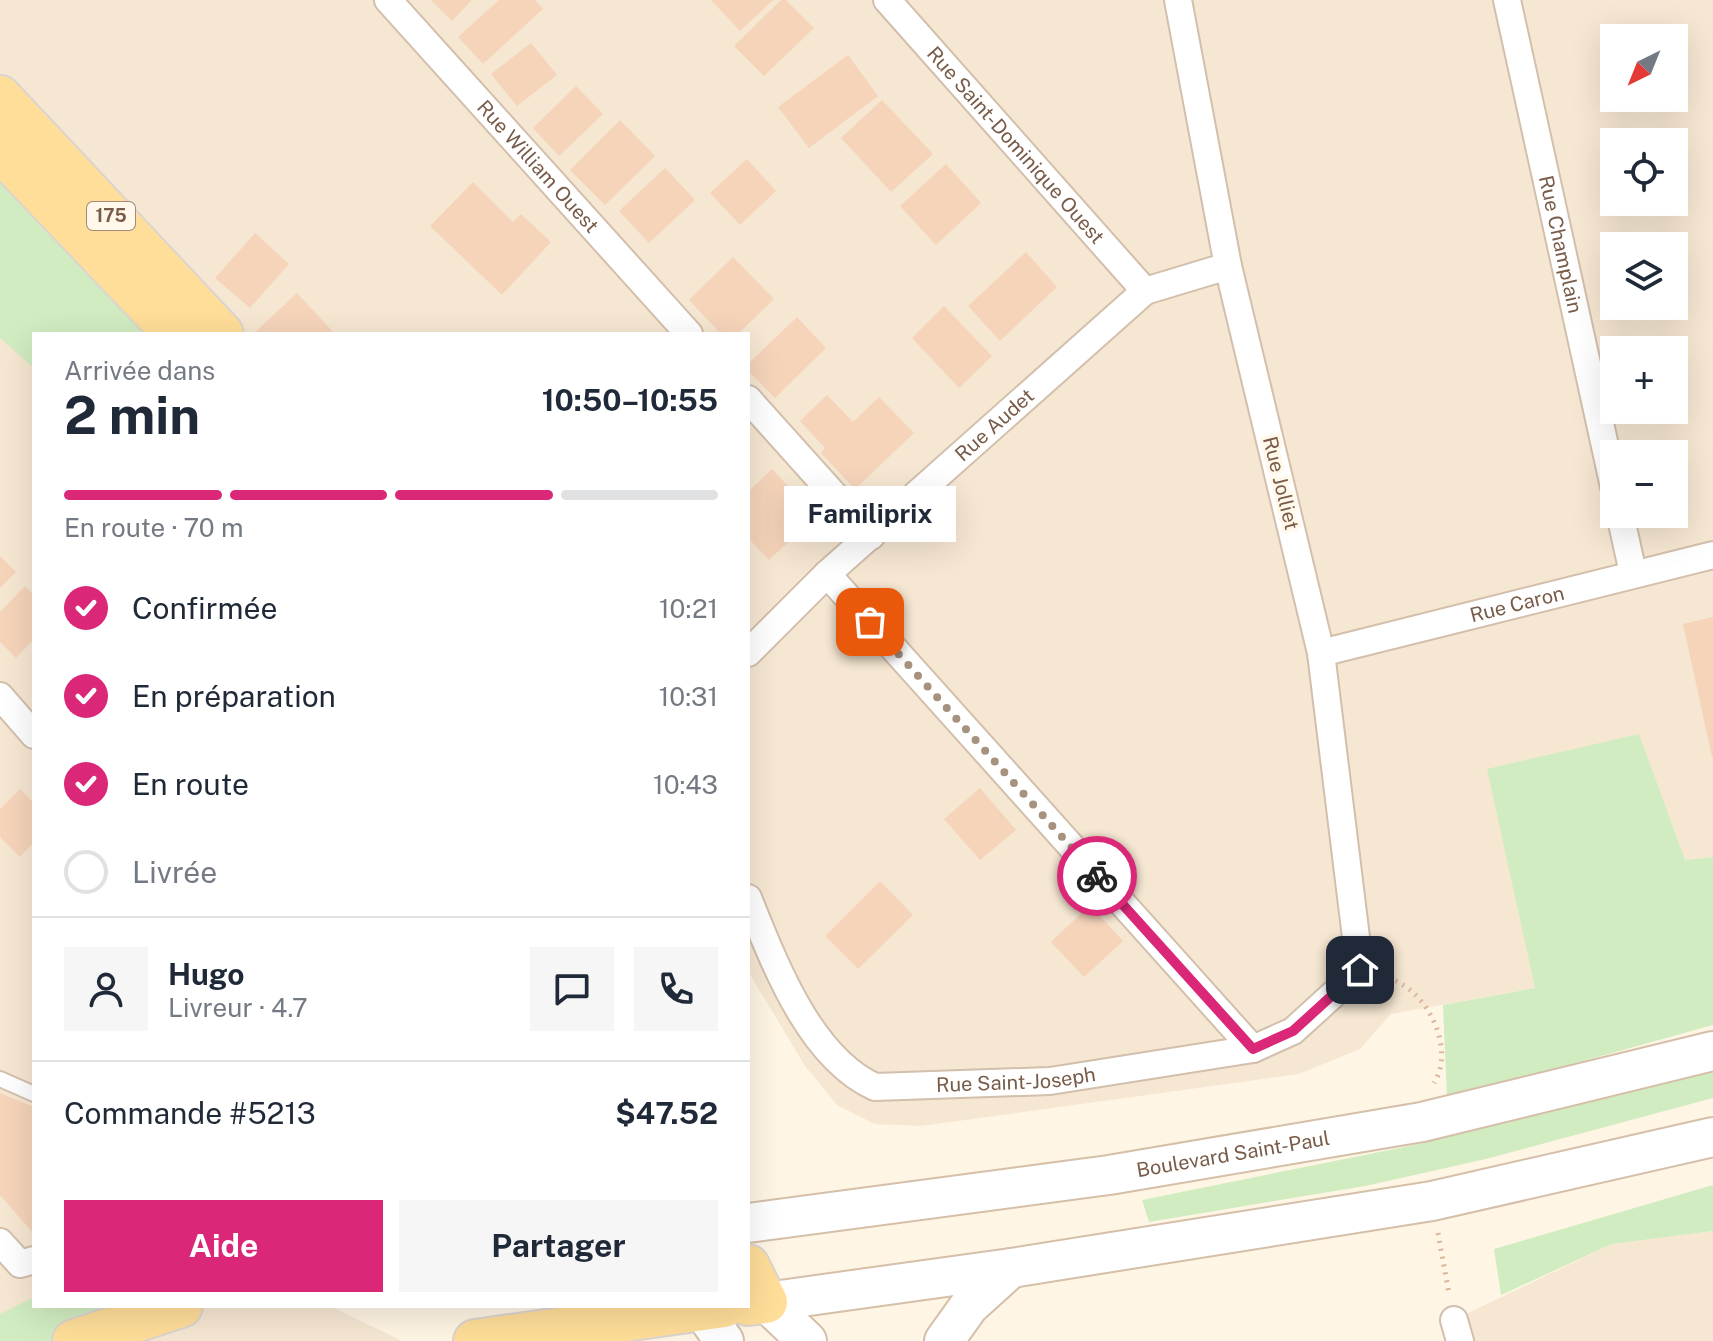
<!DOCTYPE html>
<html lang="fr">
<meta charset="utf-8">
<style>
:root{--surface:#fff;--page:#f6f6f7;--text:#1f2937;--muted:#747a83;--line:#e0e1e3;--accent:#db2777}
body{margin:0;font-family:"Public Sans",sans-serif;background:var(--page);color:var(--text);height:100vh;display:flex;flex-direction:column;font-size:30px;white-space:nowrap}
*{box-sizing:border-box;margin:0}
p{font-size:26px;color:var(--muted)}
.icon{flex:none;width:44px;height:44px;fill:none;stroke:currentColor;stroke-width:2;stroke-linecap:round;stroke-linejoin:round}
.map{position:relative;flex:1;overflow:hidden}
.drawer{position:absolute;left:32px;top:332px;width:718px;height:976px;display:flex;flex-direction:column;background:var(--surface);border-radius:0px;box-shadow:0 8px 32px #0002}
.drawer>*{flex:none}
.needle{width:52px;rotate:223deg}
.fabs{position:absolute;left:1600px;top:24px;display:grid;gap:16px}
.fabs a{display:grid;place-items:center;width:88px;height:88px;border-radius:0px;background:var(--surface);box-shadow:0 8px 32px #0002;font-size:40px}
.pin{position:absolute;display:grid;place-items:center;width:68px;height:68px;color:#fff;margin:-34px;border-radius:16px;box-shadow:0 4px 12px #0006}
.courier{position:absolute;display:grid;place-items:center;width:80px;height:80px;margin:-40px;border:6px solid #db2777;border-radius:50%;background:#fff;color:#222;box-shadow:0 2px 10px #0007}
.bubble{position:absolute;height:56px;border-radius:0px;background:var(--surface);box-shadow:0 8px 32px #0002;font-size:26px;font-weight:700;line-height:56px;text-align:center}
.head em{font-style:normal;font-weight:700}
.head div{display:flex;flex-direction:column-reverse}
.head{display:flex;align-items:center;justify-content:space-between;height:136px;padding:0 32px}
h1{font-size:52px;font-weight:700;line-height:60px}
.bar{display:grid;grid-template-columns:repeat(4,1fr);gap:12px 8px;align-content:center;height:96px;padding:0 32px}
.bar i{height:10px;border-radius:6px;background:var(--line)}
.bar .current{background:var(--accent)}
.bar p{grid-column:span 4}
.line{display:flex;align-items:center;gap:20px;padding:0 32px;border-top:2px solid var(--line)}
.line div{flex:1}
.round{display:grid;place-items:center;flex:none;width:84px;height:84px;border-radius:0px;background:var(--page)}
ol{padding:0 32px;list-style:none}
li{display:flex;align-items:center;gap:24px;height:88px}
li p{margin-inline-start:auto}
li .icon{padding:8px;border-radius:50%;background:var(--accent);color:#fff;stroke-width:4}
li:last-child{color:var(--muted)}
li i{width:44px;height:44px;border:4px solid var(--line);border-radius:50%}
.primary-button{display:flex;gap:16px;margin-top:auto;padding:16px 32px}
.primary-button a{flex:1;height:92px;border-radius:0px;background:var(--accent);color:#fff;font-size:32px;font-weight:700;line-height:92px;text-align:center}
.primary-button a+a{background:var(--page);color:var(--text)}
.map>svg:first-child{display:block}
</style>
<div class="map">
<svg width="1713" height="1341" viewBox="0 0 1713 1341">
<rect width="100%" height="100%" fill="#fef5e4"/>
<g fill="#f6e7d2" fill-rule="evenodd">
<path d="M0,0H1713V857L1686,860L1488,769L1535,988L1391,1014L1360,1049L1299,1074L921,1126L875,1124L837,1105L805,1066L748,971V334H222L0,97ZM1614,38H1674V98H1614ZM1614,142H1674V202H1614ZM1614,246H1674V306H1614ZM1614,350H1674V410H1614ZM1614,454H1674V514H1614Z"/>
<path d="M0,150L34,334V1299L21,1341H0Z"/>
<path d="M1713,1231V1341H1460L1454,1320L1612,1244Z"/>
<path d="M181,1306H330L402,1341H74Z"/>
</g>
<g fill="#d1ecc1">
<path d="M0,97L222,334H34V368L0,338Z"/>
<path d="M1639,734L1685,860L1713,857V1025L1447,1099L1443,1005L1535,988L1487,769Z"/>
<path d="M1713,1067V1098L1486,1159L1365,1186L1149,1222L1142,1200L1414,1145Z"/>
<path d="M1713,1185V1231L1612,1244L1501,1295L1494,1249Z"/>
<path d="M34,1297V1306H181L74,1341H0V1314Z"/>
</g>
<g fill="#f5d4ba">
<path d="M431,0H472L452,21Z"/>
<path d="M499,0H535L543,9L483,64L458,37Z"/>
<path d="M711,0H773L740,31Z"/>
<path d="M781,0H786L814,28L764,76L734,46Z"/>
<path d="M531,43L557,75L517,106L491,74Z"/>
<path d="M848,55L878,96L809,148L778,107Z"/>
<path d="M576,86L603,114L559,156L533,128Z"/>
<path d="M882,100L933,154L891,192L841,138Z"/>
<path d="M620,120L655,156L605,205L570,170Z"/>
<path d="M747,159L776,191L740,225L710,193Z"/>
<path d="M946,164L981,203L936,245L900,206Z"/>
<path d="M665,168L695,200L649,243L619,211Z"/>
<path d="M473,182L513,222L521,214L551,242L502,295L430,226Z"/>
<path d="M255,233L289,264L250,308L215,278Z"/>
<path d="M1026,252L1057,287L1000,341L968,306Z"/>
<path d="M733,257L774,299L738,334H721L689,300Z"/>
<path d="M297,293L335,334H253Z"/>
<path d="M944,306L992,356L959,388L912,338Z"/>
<path d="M797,317L826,348L775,398L748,371V364Z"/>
<path d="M827,395L853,422L879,397L914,433L855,489L821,453L825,448L800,421Z"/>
<path d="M772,469L817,516L769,560L748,538V492Z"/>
<path d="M0,556L16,572L0,588Z"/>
<path d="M25,586L34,595V639L16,658L0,642V612Z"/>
<path d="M1713,617V757H1712L1683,624Z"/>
<path d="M980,788L1016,830L980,860L944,819Z"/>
<path d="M20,789L34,803V842L20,857L0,837V809Z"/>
<path d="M880,881L913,915L858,969L825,936Z"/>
<path d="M1090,905L1123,941L1084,977L1051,942Z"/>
<path d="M0,1093L34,1107V1234L0,1195Z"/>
</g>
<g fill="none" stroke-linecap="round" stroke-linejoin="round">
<g stroke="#d2bfac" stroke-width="18">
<path id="lane" d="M0,1079L34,1094"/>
</g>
<g stroke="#d2bfac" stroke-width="30">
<g id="street">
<path id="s1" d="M388,0L689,334"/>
<path id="s2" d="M887,0L1145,291"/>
<path id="s3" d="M1507,0L1614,487"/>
<path d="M748,399L871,536"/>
<path d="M1620,514L1633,573"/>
<path d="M827,574L1253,1049"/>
<path id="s4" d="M748,653L827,574L1145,291L1228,266"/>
<path id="s5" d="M1321,653L1713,555"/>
<path d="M0,696L34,735"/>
<path id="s6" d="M748,898C774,962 809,1057 875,1087L1050,1081L1253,1049L1293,1031L1360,970L1321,653L1228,266L1178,0"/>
<path d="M0,1242L20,1264L34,1260"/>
<path d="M1454,1320L1460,1341"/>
</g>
</g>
<g stroke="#d5bfa9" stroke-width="42">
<g id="secondary">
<path id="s7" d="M748,1223L1109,1175L1422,1122L1713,1051"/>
<path d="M766,1302L1011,1268L1432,1201L1713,1137"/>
<path d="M766,1302L807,1341"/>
<path d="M701,1308L724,1341"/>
<path d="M944,1341L969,1306L1011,1268"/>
</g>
</g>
<g stroke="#dcd4cf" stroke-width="46">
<g id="primary">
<path d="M0,97L222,334"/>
<path d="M0,150L175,334"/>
<path d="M748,1266L766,1302L748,1304"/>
<path d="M74,1341L181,1306"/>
<path d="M475,1341L724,1306"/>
</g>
</g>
<g stroke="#dab79d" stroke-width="5" stroke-dasharray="2 6" stroke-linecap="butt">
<path d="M1388,978C1427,989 1456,1048 1434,1083"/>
<path d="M1438,1233L1449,1294"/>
</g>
<use href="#lane" stroke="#fff" stroke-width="14"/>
<use href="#street" stroke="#fff" stroke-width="26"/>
<use href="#secondary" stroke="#fff" stroke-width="38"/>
<use href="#primary" stroke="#ffde99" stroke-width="42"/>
</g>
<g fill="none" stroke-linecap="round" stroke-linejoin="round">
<path stroke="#a7917f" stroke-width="8" stroke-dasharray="0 14.4" d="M870,622L1097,876"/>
<path stroke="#db2777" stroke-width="10" d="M1097,876L1253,1049L1293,1031L1360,970"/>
</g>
<g text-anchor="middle" stroke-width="7" stroke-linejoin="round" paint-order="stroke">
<rect fill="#fff8eb" stroke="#a08a79" stroke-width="2" x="87" y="202" width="48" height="28" rx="6"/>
<g font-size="18" font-weight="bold" fill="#785b48">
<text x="111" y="222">175</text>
</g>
<g font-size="20" fill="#785b48" stroke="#fff8eb">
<text dy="7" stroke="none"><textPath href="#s2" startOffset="194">Rue Saint-Dominique Ouest</textPath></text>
<text dy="7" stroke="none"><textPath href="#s1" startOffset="224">Rue William Ouest</textPath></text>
<text dy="7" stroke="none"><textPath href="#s3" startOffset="250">Rue Champlain</textPath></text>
<text dy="7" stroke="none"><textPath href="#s4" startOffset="336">Rue Audet</textPath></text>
<text transform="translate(1281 483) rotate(76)" y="7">Rue Jolliet</text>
<text dy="7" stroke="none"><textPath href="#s5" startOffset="202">Rue Caron</textPath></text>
<text dy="7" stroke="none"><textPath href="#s6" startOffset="374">Rue Saint-Joseph</textPath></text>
<text dy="7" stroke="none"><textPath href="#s7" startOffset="490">Boulevard Saint-Paul</textPath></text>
</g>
</g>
</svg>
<div class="fabs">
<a><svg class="needle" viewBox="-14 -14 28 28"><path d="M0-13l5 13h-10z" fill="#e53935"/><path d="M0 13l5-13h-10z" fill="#747a83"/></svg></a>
<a><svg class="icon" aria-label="locate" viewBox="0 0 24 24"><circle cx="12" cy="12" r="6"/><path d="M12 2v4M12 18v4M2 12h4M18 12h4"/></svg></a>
<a><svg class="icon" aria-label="layers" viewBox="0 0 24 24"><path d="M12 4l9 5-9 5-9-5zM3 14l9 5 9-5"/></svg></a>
<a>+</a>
<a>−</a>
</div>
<div class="pin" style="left:870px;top:622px;background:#ea580c"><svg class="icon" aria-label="bag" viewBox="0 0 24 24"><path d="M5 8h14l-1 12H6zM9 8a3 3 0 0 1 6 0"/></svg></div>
<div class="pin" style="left:1360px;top:970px;background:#1f2937"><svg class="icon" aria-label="home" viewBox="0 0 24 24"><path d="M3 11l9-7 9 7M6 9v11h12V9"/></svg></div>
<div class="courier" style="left:1097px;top:876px"><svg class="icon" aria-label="bike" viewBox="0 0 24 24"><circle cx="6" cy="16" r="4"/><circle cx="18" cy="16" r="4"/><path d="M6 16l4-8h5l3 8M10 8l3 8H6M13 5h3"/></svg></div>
<div class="bubble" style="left:784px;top:486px;width:172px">Familiprix</div>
<section class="drawer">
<div class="head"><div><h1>2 min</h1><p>Arrivée dans</p></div><em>10:50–10:55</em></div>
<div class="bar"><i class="current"></i><i class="current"></i><i class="current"></i><i></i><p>En route · 70 m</p></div>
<ol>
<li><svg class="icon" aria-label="check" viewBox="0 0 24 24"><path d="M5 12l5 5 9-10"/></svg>Confirmée<p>10:21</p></li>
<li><svg class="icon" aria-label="check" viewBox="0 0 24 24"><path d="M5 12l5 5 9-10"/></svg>En préparation<p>10:31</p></li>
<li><svg class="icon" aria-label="check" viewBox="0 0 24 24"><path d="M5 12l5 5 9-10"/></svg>En route<p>10:43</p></li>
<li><i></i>Livrée</li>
</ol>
<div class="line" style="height:144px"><a class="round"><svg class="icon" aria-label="person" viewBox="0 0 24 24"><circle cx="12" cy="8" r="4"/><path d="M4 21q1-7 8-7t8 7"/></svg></a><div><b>Hugo</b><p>Livreur · 4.7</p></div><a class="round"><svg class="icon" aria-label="chat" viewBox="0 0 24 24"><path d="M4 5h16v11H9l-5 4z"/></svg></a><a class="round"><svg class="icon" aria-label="phone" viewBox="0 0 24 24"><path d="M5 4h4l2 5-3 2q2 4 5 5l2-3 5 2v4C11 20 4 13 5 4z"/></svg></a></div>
<div class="line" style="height:104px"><div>Commande #5213</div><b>$47.52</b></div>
<div class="primary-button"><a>Aide</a><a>Partager</a></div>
</section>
</div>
